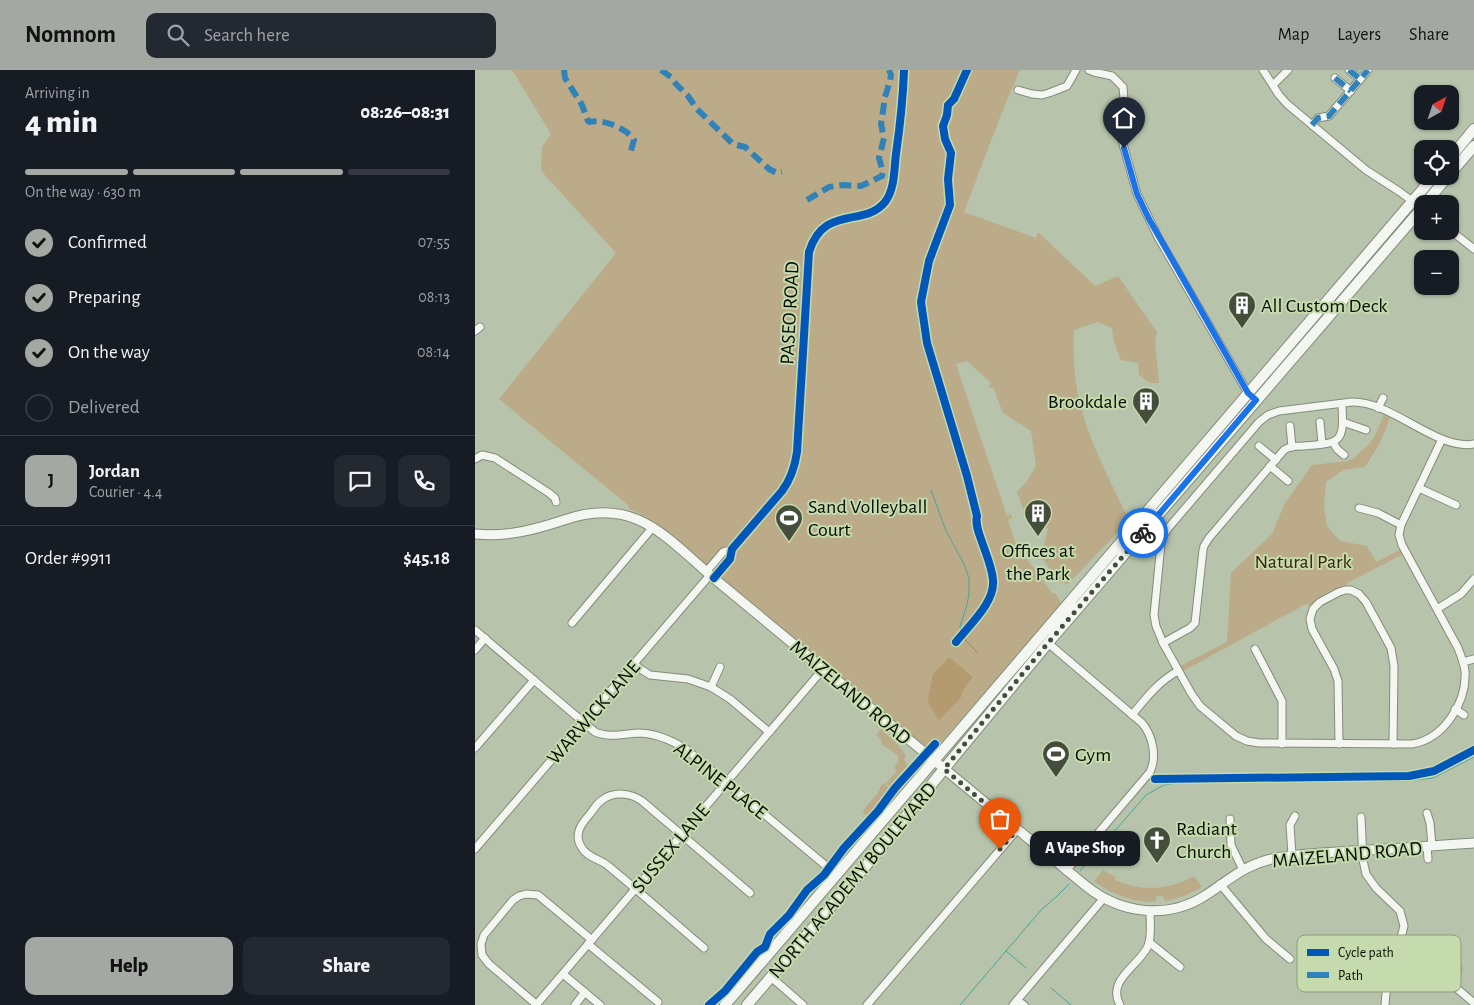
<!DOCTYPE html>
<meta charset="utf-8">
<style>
:root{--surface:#171b24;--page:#242831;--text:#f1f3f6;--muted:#9ea1a6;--line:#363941;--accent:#a4a8a3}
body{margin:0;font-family:"Alegreya Sans",sans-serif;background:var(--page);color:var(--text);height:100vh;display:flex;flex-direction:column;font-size:19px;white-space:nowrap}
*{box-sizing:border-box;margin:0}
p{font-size:16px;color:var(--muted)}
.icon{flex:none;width:28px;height:28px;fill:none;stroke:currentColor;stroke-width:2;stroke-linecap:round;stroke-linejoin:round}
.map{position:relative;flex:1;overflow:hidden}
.details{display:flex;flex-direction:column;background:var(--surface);width:475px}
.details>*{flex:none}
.needle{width:32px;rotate:40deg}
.fabs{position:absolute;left:939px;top:15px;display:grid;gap:10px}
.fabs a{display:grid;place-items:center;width:45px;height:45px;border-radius:10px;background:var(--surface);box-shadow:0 1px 4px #0004;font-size:25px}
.pin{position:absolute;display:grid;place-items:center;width:42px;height:42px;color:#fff;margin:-51px -21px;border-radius:50% 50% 50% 0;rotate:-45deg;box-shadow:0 0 5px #0007}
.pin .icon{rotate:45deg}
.courier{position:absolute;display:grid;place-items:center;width:50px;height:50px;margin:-25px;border:4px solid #1a73e8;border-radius:50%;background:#fff;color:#222;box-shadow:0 1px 6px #0007}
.bubble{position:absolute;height:35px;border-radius:10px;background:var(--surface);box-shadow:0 1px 4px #0004;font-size:16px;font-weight:800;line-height:35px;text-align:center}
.headline em{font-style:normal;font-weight:800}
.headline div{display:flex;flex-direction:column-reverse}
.headline{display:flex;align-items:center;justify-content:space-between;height:85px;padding:0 25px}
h1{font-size:32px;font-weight:800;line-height:38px}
.bar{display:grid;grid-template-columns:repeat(4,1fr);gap:8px 5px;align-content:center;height:60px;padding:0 25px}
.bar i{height:6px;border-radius:4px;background:var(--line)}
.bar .on{background:var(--accent)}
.bar p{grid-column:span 4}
.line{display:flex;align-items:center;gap:12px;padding:0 25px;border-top:1px solid var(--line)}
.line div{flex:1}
.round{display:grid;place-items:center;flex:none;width:52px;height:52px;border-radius:10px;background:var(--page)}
ol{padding:0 25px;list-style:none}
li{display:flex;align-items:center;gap:15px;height:55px}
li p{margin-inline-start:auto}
li .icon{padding:5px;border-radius:50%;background:var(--accent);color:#111;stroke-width:4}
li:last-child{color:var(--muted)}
li i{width:28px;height:28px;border:2px solid var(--line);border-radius:50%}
.action{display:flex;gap:10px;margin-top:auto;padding:10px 25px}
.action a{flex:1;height:58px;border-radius:10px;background:var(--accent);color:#111;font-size:20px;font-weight:800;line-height:58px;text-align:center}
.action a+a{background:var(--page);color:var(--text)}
header{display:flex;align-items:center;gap:30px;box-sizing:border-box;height:70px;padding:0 25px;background:var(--accent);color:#111}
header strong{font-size:24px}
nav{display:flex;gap:28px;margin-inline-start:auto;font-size:18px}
.search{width:350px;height:45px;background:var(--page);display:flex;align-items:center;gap:12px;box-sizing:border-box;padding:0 18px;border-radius:10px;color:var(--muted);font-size:19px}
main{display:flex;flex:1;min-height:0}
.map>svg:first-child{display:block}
</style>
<header>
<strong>Nomnom</strong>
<div class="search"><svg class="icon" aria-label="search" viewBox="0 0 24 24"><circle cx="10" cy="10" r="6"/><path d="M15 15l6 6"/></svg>Search here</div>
<nav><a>Map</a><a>Layers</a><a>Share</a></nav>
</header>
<main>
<section class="details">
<div class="headline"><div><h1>4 min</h1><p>Arriving in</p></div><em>08:26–08:31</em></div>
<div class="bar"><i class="on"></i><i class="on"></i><i class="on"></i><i></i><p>On the way · 630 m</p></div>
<ol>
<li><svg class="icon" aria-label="check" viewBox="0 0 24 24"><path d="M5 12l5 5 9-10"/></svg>Confirmed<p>07:55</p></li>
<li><svg class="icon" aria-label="check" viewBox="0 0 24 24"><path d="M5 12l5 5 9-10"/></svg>Preparing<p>08:13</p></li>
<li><svg class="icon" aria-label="check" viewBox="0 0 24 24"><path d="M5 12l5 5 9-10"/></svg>On the way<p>08:14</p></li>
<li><i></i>Delivered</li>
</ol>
<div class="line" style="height:90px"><b class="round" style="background:var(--accent);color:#111">J</b><div><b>Jordan</b><p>Courier · 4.4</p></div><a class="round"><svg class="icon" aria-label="chat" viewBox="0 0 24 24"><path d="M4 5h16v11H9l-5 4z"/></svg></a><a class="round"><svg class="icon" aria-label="phone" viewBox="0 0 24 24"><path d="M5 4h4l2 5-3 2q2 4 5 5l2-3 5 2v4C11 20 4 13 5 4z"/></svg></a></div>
<div class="line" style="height:65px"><div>Order #9911</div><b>$45.18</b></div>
<div class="action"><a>Help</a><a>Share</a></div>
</section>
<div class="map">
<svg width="999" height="935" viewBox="0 0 999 935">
<rect width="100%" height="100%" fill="#b7c3ab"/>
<g fill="#bbab89">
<path d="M37,0H545L527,42L489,142L561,168L563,162L620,216L643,206L682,262L680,271L684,313H675L664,305L663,293L646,290L639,272L637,258L622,252L599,260C598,283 599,307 604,329C613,370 634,408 652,446L649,456L593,514L585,512L566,487L573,459L570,458V456L566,455V457L553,452L542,422L551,412L561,396L556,361L528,343L518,317L515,318L514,317L516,313L492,291L481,294L532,446L536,444L537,448L533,450L541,474L577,523L581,524L586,533L531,598L461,678L457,680L452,678L181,453L164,443L154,439L153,435L24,329L141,183L66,101L67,77L76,64Z"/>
<path d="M909,345L915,348L904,375L890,397L868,400L851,412L849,436L852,456L865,471L892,476L901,492L925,480L928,484L872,513L871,517C858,517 843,527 835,536L831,534L708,601L705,596L752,572L756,503L797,464L810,433L837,395L873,391L879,388L894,374L899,368Z"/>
<path d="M406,659L422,674L431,685L429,689L433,697L431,701V703L417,718L411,713L421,702L420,695L423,692V686L414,679L407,675L406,669L401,665Z"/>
<path d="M409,713L416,719L398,744L395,747L388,743L389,739L403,723L406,716Z"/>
<path d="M628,800L641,807L640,810L642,811C669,822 694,820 719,806L727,817C715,824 703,829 690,831L688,826H682L680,832C656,832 638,825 619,811Z"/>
</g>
<path fill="#b39b6f" d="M474,587L498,607L489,619L485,629L464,650L454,634L453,628L458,604Z"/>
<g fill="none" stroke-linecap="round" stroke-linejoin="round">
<g stroke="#4aa598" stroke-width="1">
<path d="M456,420L471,461L488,492L494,508V524L492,535L485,556L486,562"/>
<path d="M488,566L491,571L502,582"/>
<path d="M605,801L671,725L689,715L703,713L932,711L958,708L999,687"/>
<path d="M531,881L551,898"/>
<path d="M576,918L596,935"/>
<path d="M485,935L566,840L581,827L594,814"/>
</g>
<g stroke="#838c7a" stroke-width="9">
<g id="minor">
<path d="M614,0L619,2L637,6L648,17L649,30L643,56L662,124L683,167L773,323"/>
<path d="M788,0L804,25L812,34L891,100L925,122L948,139"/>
<path d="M874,0L885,9"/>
<path d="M860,8L876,21"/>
<path d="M798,15L813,0"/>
<path d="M543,20L557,24L567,25L574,23L592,16L601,0"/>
<path d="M837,55L843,48L854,46L893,0"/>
<path d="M975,160L999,179"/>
<path d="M0,261L5,257"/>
<path d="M903,338L908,328"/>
<path d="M845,352L847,374"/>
<path d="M868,352L891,360"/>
<path d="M815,356L817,377"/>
<path d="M967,369L926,455L924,465L927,475L983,578C986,586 989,593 990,601C992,632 969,669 937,674L784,673L772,671L761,666L725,636L716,623L688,573L681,556L679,545L686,474L689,464L695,456L784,352L793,345L804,341L877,332C917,331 962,381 999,374"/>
<path d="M858,372L862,379L869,385"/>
<path d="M784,376L801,390"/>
<path d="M0,389L7,385L20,388L74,423L80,428L81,432"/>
<path d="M795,396L813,411"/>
<path d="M944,418L981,435"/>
<path d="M884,438L903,443L926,455"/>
<path d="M231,502L248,482L257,479"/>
<path d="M239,508L255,489L257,479L307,421C316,409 320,396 322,382L334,182C349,134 389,158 410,132C420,119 419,99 421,84C425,56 428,28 429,0"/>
<path d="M962,539L986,524L999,509"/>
<path d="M97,553L178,457"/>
<path d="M0,560L120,662C133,668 149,664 163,663C180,663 196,670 211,679L362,805"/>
<path d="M573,573L667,653C678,666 682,687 675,702L591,801"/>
<path d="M688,573L715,558L720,553L728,480L729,476L734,468L809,380C815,376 821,376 828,376C867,373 869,373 867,334"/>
<path d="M780,579L807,631V674"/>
<path d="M0,580L10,568"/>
<path d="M988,592L999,589"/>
<path d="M159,594L167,600L175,605L213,609L236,617L255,629L294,662"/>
<path d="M236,617L245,597"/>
<path d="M980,639L989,645"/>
<path d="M657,645C671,628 684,611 703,601"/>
<path d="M864,674L863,611L859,599L837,559L835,549L838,539L845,532L864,522L870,520H876L884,524L891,532L916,578L919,596L918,674"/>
<path d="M0,678L59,610"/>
<path d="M952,743L955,753L957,776"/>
<path d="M886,747L888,790L891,804L901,818L925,841L929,856L911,923L910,935"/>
<path d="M755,749L756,775L768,800"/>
<path d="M952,776L953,789"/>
<path d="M0,779L235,505"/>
<path d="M817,785L815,755L820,746"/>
<path d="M745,814L791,869L815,889"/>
<path d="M674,872L705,897"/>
<path d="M113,874L183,932"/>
<path d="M229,878C196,850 165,822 132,795C124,789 112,787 107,778C98,765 106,754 115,744C119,739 122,733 127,730C139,721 156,723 167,731L275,823"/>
<path d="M983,898L979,916L999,933"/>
<path d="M88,904L125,935"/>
<path d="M296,907L328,935"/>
<path d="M542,930L549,935"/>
<path d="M61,935L349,598"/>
<path d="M62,935L14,894L7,885L6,874L9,865L38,830L44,826L51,824L63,825L117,870"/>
<path d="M100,935L110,922"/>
<path d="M392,935L542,760"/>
<path d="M538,935L628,829"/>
<path d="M645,935C631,910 664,896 673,876C677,866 675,852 675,841"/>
</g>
</g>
<g stroke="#838c7a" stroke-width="11">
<g id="major">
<path d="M0,464C32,467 59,460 89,450C161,425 191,468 241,510L611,816C646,844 693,850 731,825C756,809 770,794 801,788C826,783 852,783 877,781C918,779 958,776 999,773"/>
<path d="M646,482L678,442"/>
<path d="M577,561C584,553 597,542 596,531"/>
</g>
</g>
<g stroke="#838c7a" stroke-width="12">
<g id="highway">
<path d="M975,88L999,59"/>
<path d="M975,104L999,76"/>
<path d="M950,134L973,106"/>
<path d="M250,935L959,106"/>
<path d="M272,935L395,791L469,699L573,573L948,137"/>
</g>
</g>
<use href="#minor" stroke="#f4f6f2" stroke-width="7"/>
<use href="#major" stroke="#f4f6f2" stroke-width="9"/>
<use href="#highway" stroke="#f4f6f2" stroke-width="10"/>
<g stroke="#3182b8" stroke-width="6" stroke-dasharray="12 6" stroke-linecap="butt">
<path d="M89,0L90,8L107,35L113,51L115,52C127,48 153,59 159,70L155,84"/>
<path d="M186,0L196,7L201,14L213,26L222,39L258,74L270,77L294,99L302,103L307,102"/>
<path d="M874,0L885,9"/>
<path d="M860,8L876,21"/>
<path d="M837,55L843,48L854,46L893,0"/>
<path d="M332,130L354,117L368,115L386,116L407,106L408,102L404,88L409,68L406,54L410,27L415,11L416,5L414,0"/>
</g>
<g stroke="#c5daad" stroke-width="11">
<g id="cycleway">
<path d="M239,508L255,489L257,479L307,421C316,409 320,396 322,382L334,182C349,134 389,158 410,132C420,119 419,99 421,84C425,56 428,28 429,0"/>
<path d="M481,572C494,555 520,533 518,510C517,497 511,484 507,472C504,464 500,454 502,446L492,406L452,273L446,232L454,191L475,135L473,109L476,83L470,69L468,56L472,45L473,35L479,29L492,0"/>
<path d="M680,709L934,706L959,701L999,680"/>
<path d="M234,935L250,921L282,882L290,877L295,864L314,845L332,820L349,805L369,778L403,741L420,718L460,674"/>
</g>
</g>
<use href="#cycleway" stroke="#0057b8" stroke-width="8"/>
</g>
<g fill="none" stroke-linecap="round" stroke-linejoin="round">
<path stroke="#454d3d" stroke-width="5" stroke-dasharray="0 9" d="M525,779L542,760L469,699L573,573L668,463"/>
<path stroke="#1a73e8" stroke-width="6" d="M649,78L662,124L674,149L773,323L781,330L668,463"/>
</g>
<defs>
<g id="building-pin" transform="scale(1.4375)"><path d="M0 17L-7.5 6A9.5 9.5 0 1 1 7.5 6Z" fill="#454d3d" stroke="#c5daad"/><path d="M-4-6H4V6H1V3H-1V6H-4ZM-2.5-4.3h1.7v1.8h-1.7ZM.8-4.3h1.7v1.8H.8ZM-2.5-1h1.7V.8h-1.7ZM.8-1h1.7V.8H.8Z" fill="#fff"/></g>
<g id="stadium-pin" transform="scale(1.4375)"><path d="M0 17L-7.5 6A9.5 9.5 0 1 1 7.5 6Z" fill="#454d3d" stroke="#c5daad"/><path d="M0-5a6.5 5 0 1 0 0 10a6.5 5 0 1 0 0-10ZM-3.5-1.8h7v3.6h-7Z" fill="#fff"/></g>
<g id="church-pin" transform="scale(1.4375)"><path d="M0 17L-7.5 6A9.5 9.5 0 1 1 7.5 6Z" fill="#454d3d" stroke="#c5daad"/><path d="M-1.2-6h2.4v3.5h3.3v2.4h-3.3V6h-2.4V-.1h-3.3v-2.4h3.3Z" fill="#fff"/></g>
</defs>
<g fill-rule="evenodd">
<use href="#building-pin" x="767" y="235"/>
<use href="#building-pin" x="671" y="331"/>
<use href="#building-pin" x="563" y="443"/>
<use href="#stadium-pin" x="314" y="448"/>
<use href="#stadium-pin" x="581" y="684"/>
<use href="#church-pin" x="682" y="770"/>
</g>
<g text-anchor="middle" stroke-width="4" stroke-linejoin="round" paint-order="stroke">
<g font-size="20" fill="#080e02" stroke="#c5daad" text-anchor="start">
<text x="786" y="242">All Custom Deck</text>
<text x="652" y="338" text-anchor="end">Brookdale</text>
<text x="333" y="443">Sand Volleyball<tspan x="333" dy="23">Court</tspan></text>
<text x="563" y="487" text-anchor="middle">Offices at<tspan x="563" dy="23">the Park</tspan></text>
<text x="600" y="691">Gym</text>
<text x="701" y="765">Radiant<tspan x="701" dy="23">Church</tspan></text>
</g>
<g font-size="20" fill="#080e02" stroke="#c5daad">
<text transform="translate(314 243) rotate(-87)" y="7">PASEO ROAD</text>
<text transform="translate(376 622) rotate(40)" y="7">MAIZELAND ROAD</text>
<text transform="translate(118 642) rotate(-49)" y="7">WARWICK LANE</text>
<text transform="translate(246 710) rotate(38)" y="7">ALPINE PLACE</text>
<text transform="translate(195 778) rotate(-50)" y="7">SUSSEX LANE</text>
<text transform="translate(872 784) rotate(-5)" y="7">MAIZELAND ROAD</text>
<text transform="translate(377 810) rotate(-50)" y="7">NORTH ACADEMY BOULEVARD</text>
</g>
<g font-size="20" fill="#3a2408" stroke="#c5daad">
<text x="828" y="498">Natural Park</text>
</g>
</g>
<rect x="822" y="865" width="164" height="57" rx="8" fill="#c5daad" stroke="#8c9d7a" stroke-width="1"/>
<rect x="832" y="879" width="22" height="7" fill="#0057b8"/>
<rect x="832" y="902" width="22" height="6" fill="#3182b8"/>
<g font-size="14" fill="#080e02">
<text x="863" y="887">Cycle path</text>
<text x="863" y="910">Path</text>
</g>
</svg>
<div class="fabs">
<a><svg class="needle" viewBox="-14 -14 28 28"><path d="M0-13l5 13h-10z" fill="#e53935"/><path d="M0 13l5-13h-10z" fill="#9ea1a6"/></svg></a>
<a><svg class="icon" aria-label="locate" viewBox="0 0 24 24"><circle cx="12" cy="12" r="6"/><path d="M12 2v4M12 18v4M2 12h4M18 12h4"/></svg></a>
<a>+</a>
<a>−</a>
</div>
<div class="pin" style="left:525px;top:779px;background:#ea580c"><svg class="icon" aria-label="bag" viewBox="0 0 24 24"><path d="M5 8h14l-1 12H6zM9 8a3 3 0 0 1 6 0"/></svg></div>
<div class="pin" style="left:649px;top:78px;background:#1f2937"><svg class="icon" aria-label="home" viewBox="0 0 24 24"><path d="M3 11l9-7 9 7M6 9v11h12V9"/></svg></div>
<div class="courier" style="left:668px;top:463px"><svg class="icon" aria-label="bike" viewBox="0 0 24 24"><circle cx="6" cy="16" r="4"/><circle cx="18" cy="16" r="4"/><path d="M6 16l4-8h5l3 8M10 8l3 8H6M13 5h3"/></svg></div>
<div class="bubble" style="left:555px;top:761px;width:110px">A Vape Shop</div>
</div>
</main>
